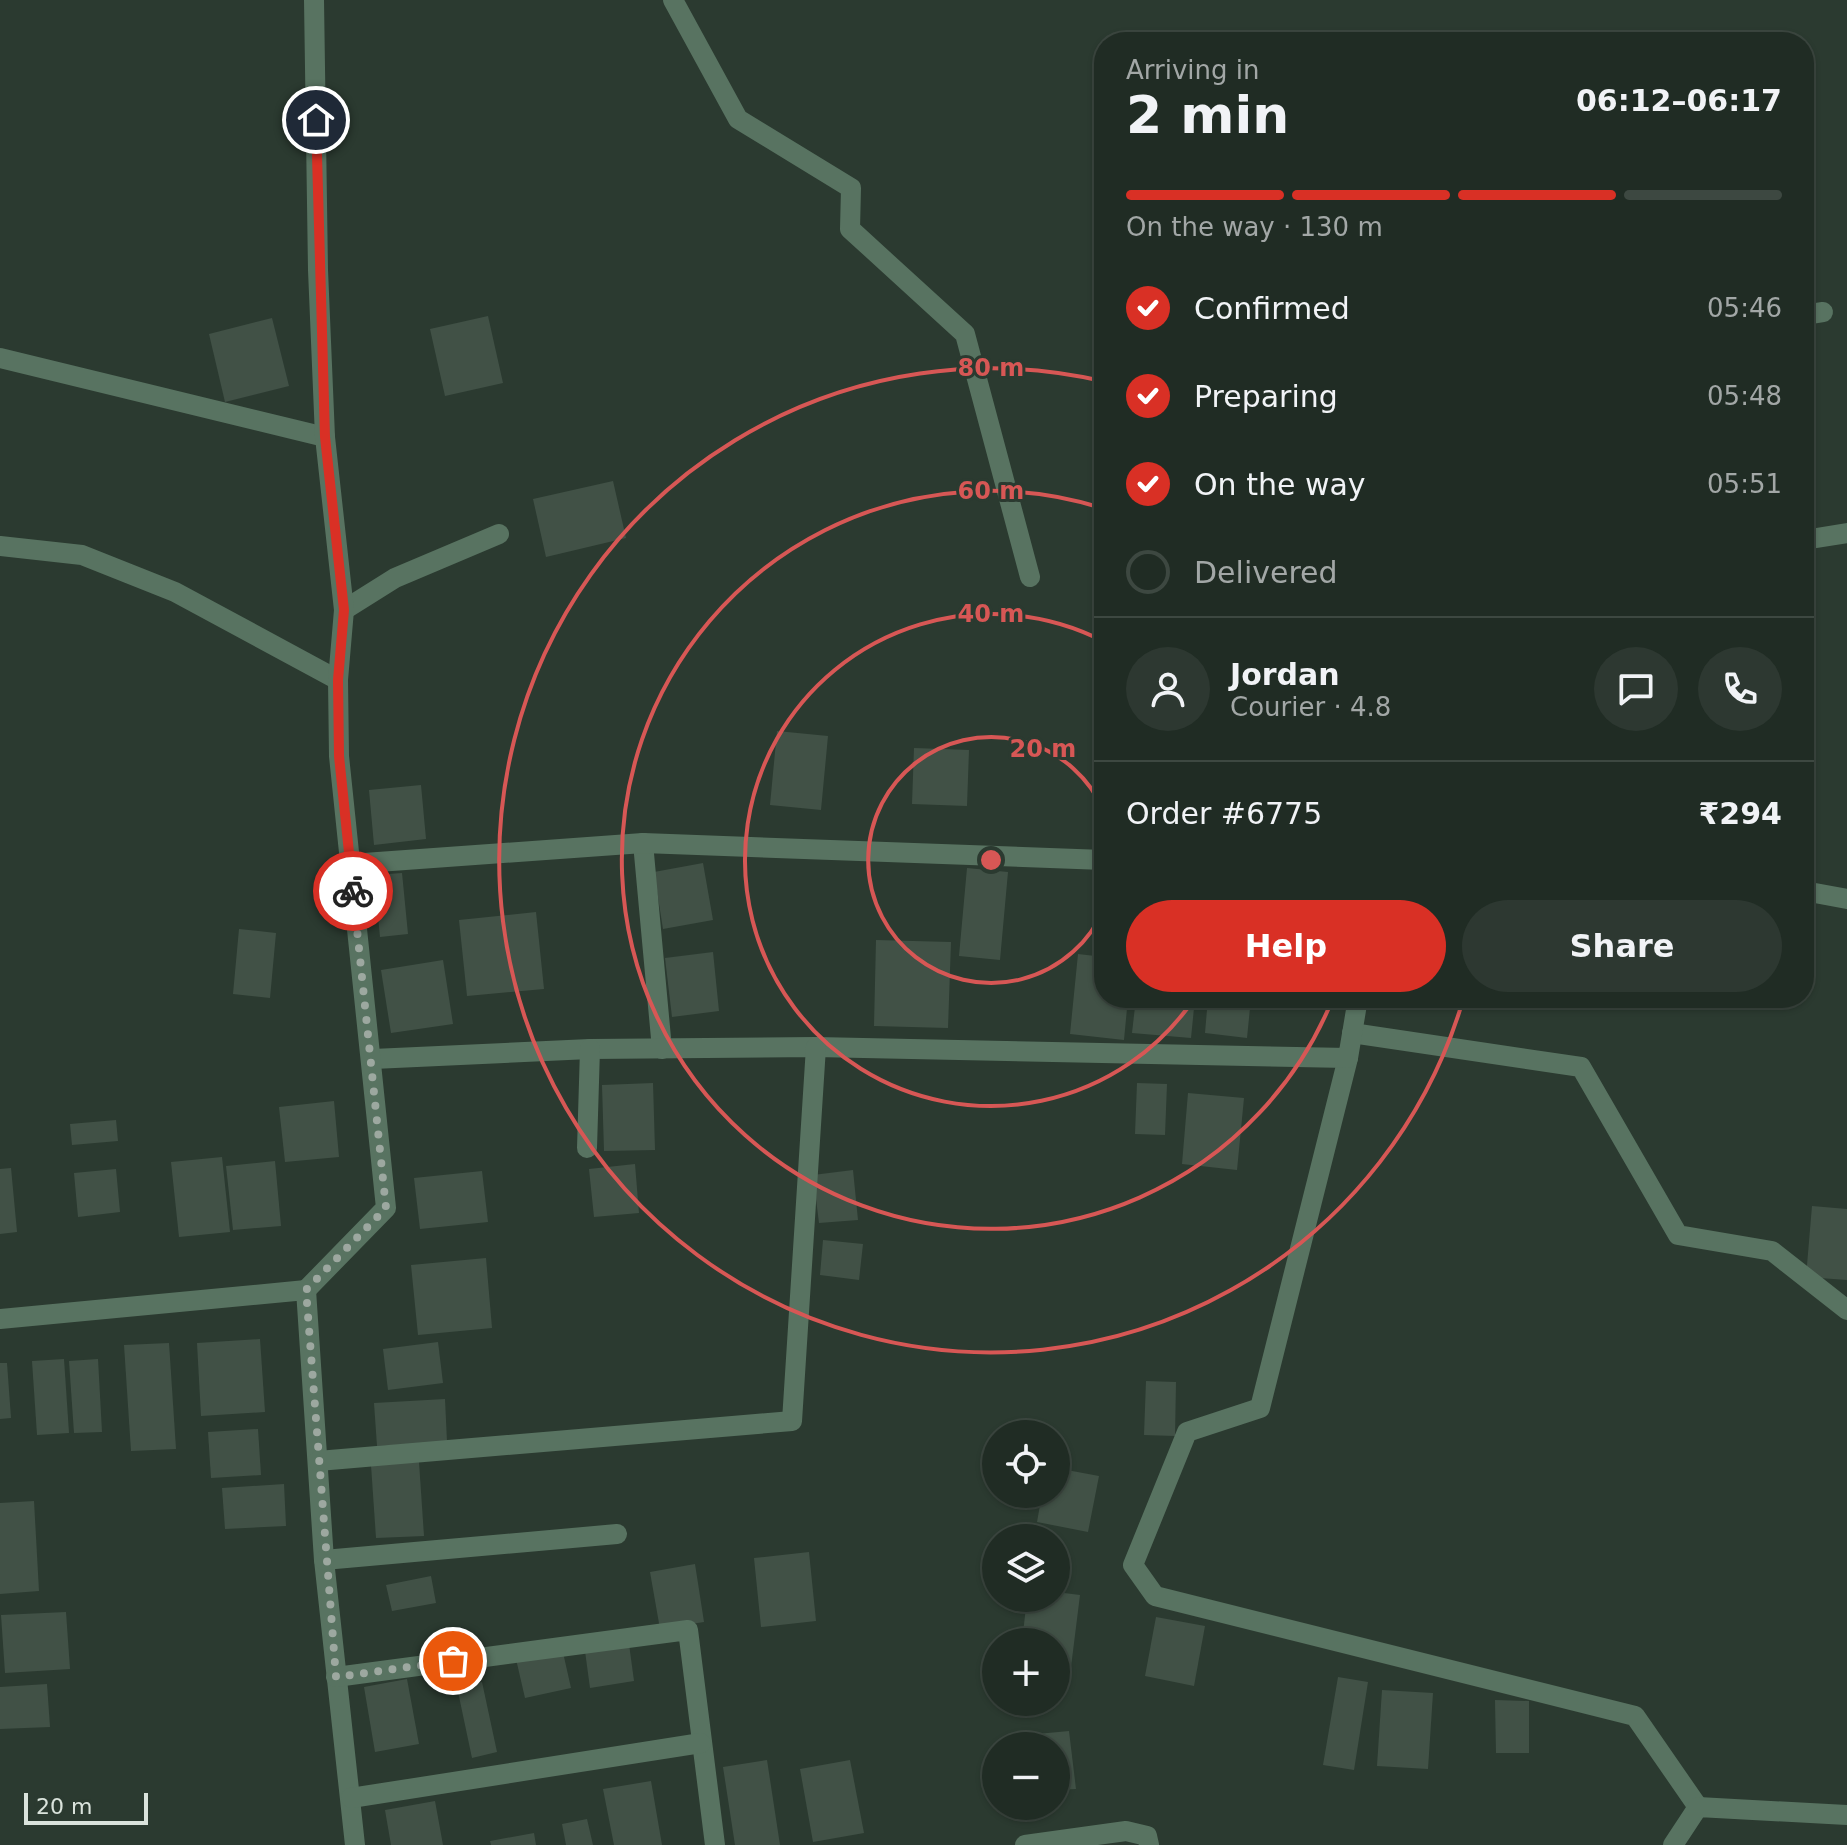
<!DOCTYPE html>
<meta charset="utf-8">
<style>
:root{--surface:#202c24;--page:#2d3831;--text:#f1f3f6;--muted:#a2a7a6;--line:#3d4841;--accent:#d93025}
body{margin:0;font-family:"DejaVu Sans",sans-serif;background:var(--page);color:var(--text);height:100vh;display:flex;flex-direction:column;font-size:30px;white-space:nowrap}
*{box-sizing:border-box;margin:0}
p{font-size:26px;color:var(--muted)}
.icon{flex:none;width:44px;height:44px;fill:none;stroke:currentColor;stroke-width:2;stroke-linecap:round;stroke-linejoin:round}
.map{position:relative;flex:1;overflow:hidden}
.details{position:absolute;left:1094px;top:32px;width:720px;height:976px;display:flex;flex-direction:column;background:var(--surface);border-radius:32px;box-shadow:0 2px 6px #0004,0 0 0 2px var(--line)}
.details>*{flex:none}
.buttons{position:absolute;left:982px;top:1420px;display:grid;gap:16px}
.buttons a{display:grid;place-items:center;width:88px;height:88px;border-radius:50%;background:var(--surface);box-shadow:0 2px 6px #0004,0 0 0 2px var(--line);font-size:40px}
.scale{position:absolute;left:24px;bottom:20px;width:124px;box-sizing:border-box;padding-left:8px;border:4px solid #dae3dc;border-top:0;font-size:22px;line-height:28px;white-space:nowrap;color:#dae3dc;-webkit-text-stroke:6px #2b3a30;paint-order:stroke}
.pin{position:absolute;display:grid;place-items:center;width:68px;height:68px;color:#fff;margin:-34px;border:4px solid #fff;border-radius:50%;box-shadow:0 2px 8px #0007}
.courier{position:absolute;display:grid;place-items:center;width:80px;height:80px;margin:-40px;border:6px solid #d93025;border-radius:50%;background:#fff;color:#222;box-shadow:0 2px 10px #0007}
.head em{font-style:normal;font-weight:700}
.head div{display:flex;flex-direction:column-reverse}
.head{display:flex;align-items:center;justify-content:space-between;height:136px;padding:0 32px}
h1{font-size:52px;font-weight:700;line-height:60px}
.bar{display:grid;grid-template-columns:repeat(4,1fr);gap:12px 8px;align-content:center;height:96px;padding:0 32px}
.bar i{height:10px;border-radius:6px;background:var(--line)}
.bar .selected{background:var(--accent)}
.bar p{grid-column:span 4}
.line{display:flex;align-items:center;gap:20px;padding:0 32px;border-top:2px solid var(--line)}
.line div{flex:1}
.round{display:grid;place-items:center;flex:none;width:84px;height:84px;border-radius:42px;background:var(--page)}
ol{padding:0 32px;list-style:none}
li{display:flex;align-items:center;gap:24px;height:88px}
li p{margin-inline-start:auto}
li .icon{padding:8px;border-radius:50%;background:var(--accent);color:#fff;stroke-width:4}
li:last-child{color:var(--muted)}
li i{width:44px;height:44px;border:4px solid var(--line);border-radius:50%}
.primary-button{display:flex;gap:16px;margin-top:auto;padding:16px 32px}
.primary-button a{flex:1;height:92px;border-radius:48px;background:var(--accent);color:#fff;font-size:32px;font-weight:700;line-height:92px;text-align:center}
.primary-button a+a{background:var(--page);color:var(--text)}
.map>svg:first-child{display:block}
</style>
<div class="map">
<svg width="1847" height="1845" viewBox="0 0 1847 1845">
<rect width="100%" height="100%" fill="#2b3a30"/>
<g fill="#415146">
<path d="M488,316L503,383L445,396L430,329Z"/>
<path d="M272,318L289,386L225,402L209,334Z"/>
<path d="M613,481L626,538L546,557L533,499Z"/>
<path d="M777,731L828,736L821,810L770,805Z"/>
<path d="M914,748L969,750L967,806L912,804Z"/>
<path d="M421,785L426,839L374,845L369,790Z"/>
<path d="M703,863L713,920L663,929L654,872Z"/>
<path d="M967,868L1008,872L1000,960L959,956Z"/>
<path d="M402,873L408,934L380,937L374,875Z"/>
<path d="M536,912L544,989L467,996L459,920Z"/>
<path d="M239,929L276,933L270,998L233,994Z"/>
<path d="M876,940L951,942L948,1028L874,1026Z"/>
<path d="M713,952L719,1011L672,1017L665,958Z"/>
<path d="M1078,954L1104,957V998H1128L1124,1040L1070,1034Z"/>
<path d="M443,960L453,1024L391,1033L381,970Z"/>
<path d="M1136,998H1195L1191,1038L1132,1033Z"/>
<path d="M1208,998H1251L1247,1038L1205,1033Z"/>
<path d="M653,1083L655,1150L604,1151L602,1085Z"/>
<path d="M1137,1083L1167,1084L1165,1135L1135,1134Z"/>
<path d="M1188,1093L1244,1098L1237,1170L1182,1164Z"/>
<path d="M334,1101L339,1157L285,1162L279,1107Z"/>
<path d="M116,1120L118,1141L72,1145L70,1124Z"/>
<path d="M222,1157L230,1232L179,1237L171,1162Z"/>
<path d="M275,1161L281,1226L233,1230L226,1166Z"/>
<path d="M635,1164L639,1213L594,1217L589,1169Z"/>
<path d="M11,1168L17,1232L0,1234V1169Z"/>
<path d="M116,1169L120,1212L78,1217L74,1173Z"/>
<path d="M853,1170L858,1220L819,1223L813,1175Z"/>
<path d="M482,1171L488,1222L420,1229L414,1178Z"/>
<path d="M1812,1206L1847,1209V1280L1806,1277Z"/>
<path d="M823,1240L863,1244L859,1280L820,1275Z"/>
<path d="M486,1258L492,1328L418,1335L411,1265Z"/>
<path d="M260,1339L265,1412L201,1416L197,1343Z"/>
<path d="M438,1342L443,1383L388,1390L383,1349Z"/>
<path d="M169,1343L176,1449L131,1451L124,1345Z"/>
<path d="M64,1359L69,1433L37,1435L32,1361Z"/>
<path d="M98,1359L102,1432L74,1433L69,1361Z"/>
<path d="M0,1363H7L11,1418L0,1419Z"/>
<path d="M1146,1381L1176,1382L1175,1436L1144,1435Z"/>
<path d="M445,1399L447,1442L377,1446L374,1403Z"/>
<path d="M258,1429L261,1475L211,1478L208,1432Z"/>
<path d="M419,1462L424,1536L376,1538L371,1465Z"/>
<path d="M1056,1468L1099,1476L1088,1532L1037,1522L1042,1494H1056Z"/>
<path d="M284,1484L286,1526L225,1529L222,1488Z"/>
<path d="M34,1501L39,1591L0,1594V1503Z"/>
<path d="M809,1552L816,1621L761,1627L754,1558Z"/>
<path d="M695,1564L704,1622L660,1629L650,1572Z"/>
<path d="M431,1576L436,1603L392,1611L386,1585Z"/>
<path d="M1056,1592L1080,1595L1069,1683L1056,1681V1642H1022L1027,1598H1056Z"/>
<path d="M66,1612L70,1669L5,1673L1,1615Z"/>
<path d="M1156,1617L1205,1626L1194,1686L1145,1676Z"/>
<path d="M629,1644L634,1681L590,1688L585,1651Z"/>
<path d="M562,1648L571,1688L525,1698L516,1659Z"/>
<path d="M1338,1677L1368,1682L1354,1770L1323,1765Z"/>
<path d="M407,1679L419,1744L375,1752L364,1687Z"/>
<path d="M482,1682L497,1752L472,1758L457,1687Z"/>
<path d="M47,1684L50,1727L0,1729V1687Z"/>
<path d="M1382,1690L1433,1693L1428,1769L1377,1766Z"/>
<path d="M1495,1700L1529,1701V1753H1496Z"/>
<path d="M1069,1731L1076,1789L1056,1790V1746H1017L1016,1736Z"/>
<path d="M767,1760L780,1845H735L723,1767Z"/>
<path d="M850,1760L864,1833L813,1842L800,1769Z"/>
<path d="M651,1781L662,1845H614L603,1789Z"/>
<path d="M435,1801L443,1845H391L385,1810Z"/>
<path d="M587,1819L593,1845H566L562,1824Z"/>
<path d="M534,1833L536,1845H491L490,1841Z"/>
</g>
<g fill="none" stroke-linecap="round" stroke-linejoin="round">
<g stroke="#587361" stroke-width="20">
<path d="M673,0L738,119L851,188L850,229L965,334L1030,577"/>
<path d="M1804,315L1823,312"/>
<path d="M0,358L325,437"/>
<path d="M1804,540L1847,533"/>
<path d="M0,546L82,555L175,592L338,680"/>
<path d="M344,610L395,578L499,534"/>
<path d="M643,843L662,1049"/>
<path d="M350,864L643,843L1104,860"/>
<path d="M1804,891L1847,899"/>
<path d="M1352,1033L1581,1067L1678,1235L1772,1251L1847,1310"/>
<path d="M1348,1058L1260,1408L1187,1432L1133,1565L1155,1596L1635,1716L1698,1807"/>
<path d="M373,1059L590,1049L816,1047L1348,1058L1358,998"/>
<path d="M587,1148L590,1049"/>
<path d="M306,1290L386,1208L339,756L338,680L344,610L325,437L318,270L314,0"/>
<path d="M0,1319L306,1290L324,1560L355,1845"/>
<path d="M318,1461L792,1421L816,1047"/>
<path d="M324,1560L617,1534"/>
<path d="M336,1677L688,1630L715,1845"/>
<path d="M351,1798L701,1743"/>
<path d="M1025,1845L1126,1831L1147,1836L1149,1845"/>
<path d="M1673,1845L1698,1807L1847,1815"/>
</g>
</g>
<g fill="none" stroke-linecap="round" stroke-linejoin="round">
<path stroke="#9da8a0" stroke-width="8" stroke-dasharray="0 14.4" d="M353,891L386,1208L306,1290L336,1677L453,1661"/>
<path stroke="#d93025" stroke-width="10" d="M316,120L325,437L344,610L338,680L339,756L353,891"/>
</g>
<g fill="none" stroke="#d75755" stroke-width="4">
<path d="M1104 909A123 123 0 1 1 1104 811"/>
<path d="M1194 999A246 246 0 1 1 1103 641"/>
<path d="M1333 998A369 369 0 1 1 1102 508"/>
<path d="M1463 1000A492 492 0 1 1 1102 381"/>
</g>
<circle cx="991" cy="860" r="12" fill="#d75755" stroke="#2b3a30" stroke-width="4"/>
<g font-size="24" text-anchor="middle" font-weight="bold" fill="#d75755" stroke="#2b3a30" stroke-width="6" stroke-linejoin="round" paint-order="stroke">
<text x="991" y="376">80 m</text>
<text x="991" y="499">60 m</text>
<text x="991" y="622">40 m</text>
<text x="1043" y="757">20 m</text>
</g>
</svg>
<div class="buttons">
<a><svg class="icon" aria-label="locate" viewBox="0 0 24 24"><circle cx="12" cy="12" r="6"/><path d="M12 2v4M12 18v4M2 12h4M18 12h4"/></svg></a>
<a><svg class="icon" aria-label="layers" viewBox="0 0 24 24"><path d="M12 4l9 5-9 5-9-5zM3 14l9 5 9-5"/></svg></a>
<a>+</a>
<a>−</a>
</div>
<div class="scale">20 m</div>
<div class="pin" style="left:453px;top:1661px;background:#ea580c"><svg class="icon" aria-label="bag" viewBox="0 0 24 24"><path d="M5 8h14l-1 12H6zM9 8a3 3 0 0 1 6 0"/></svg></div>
<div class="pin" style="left:316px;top:120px;background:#1f2937"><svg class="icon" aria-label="home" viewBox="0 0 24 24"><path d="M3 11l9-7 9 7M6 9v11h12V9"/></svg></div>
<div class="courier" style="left:353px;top:891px"><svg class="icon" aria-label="bike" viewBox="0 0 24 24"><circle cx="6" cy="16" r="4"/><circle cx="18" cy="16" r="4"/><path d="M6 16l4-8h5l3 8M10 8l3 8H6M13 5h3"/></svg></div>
<section class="details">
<div class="head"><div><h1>2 min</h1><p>Arriving in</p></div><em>06:12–06:17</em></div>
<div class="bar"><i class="selected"></i><i class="selected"></i><i class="selected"></i><i></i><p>On the way · 130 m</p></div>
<ol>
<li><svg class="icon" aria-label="check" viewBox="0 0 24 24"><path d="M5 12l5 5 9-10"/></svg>Confirmed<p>05:46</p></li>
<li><svg class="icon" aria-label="check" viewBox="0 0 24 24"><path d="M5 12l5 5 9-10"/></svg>Preparing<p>05:48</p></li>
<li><svg class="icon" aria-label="check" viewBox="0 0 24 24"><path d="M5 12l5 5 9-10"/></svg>On the way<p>05:51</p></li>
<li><i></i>Delivered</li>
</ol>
<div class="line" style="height:144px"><a class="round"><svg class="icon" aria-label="person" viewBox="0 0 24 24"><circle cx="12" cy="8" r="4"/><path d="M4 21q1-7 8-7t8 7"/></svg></a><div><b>Jordan</b><p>Courier · 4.8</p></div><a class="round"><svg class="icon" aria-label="chat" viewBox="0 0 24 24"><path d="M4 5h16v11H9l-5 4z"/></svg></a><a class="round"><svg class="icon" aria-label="phone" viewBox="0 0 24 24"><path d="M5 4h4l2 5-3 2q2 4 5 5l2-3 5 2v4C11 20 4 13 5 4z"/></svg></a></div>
<div class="line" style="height:104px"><div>Order #6775</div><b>₹294</b></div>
<div class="primary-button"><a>Help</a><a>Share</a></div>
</section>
</div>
